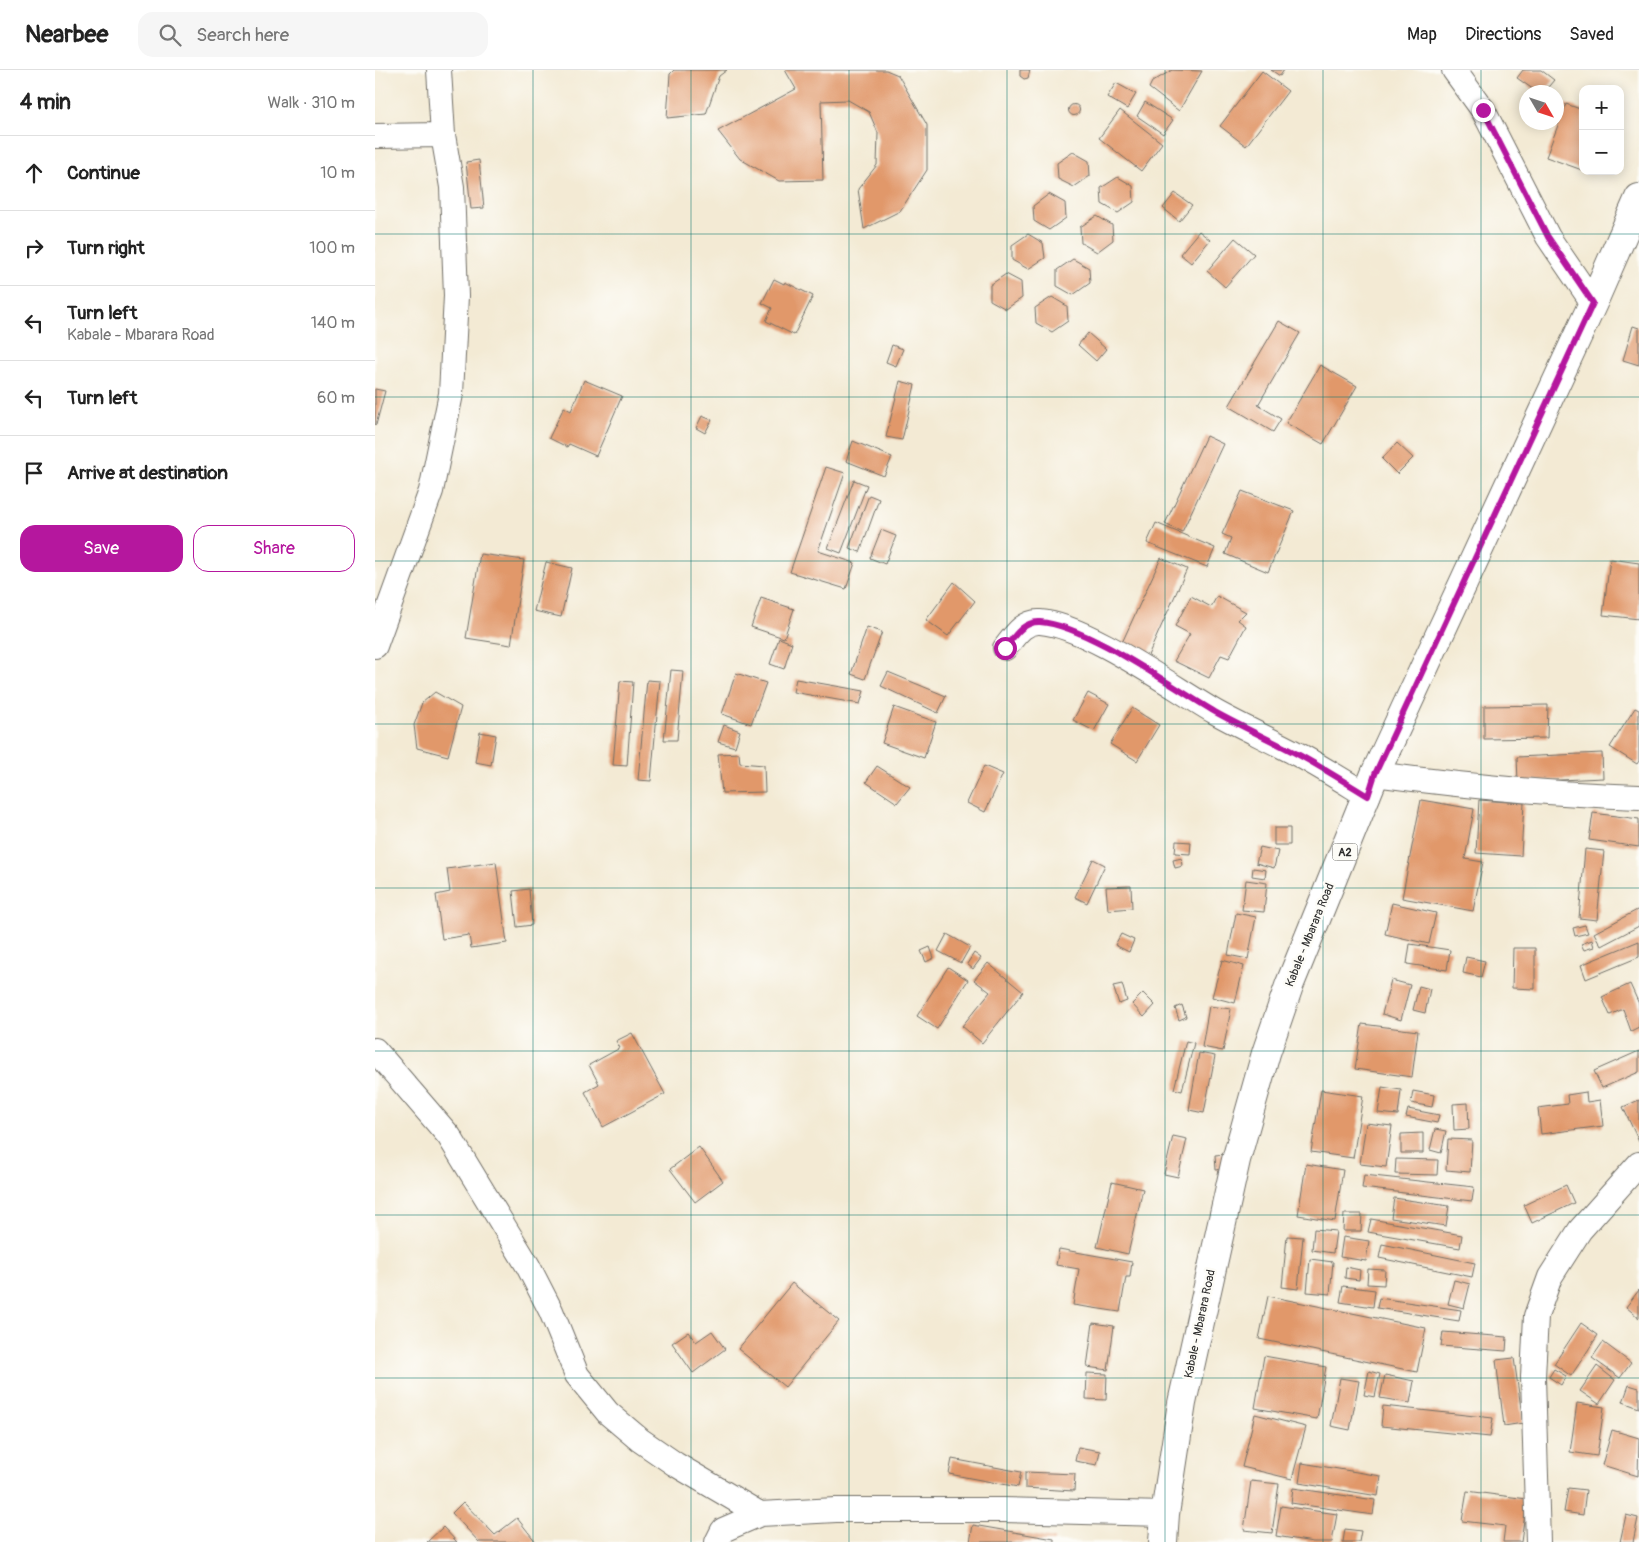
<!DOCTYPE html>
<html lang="en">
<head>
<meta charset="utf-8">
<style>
	:root { --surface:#fff; --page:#f6f6f6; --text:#222; --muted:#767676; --line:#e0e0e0; --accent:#b5179e }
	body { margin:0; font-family:Pangolin,sans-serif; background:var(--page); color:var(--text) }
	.controls { position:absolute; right:15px; top:15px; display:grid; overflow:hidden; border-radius:10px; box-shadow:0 2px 12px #0003 }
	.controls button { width:45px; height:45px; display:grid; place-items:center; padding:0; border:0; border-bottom:1px solid var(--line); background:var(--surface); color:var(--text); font:25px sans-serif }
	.compass { position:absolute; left:1144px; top:15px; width:45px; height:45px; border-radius:50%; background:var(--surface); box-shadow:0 2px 12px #0003; rotate:129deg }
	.stop { position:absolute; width:15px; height:15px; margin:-11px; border:4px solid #b5179e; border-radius:50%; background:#fff }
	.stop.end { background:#b5179e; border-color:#fff; box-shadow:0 1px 5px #0008 }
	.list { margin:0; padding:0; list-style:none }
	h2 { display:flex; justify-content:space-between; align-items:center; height:65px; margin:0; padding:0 20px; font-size:21px }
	h2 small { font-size:16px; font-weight:400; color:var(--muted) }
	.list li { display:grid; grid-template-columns:32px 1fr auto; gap:15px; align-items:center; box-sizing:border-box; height:75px; padding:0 20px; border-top:1px solid var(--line) }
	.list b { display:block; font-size:19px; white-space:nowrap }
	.list p { margin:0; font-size:16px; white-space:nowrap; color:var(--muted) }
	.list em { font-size:16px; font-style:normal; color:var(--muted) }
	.actions { display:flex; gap:10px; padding:15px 20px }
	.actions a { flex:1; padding:11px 0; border:1px solid var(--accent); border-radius:15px; text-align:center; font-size:18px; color:var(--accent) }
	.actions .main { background:var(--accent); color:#fff }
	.icon { flex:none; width:28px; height:28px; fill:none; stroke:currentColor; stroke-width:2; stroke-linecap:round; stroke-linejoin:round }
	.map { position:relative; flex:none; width:1264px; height:1472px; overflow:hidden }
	header { display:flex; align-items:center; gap:30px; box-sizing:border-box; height:70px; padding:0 25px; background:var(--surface); border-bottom:1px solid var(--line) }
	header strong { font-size:24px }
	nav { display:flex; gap:28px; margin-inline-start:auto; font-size:18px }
	.search { width:350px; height:45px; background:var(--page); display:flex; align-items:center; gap:12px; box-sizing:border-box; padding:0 18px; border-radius:15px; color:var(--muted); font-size:19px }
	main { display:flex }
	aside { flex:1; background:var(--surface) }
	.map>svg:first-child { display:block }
</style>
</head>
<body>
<header>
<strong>Nearbee</strong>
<div class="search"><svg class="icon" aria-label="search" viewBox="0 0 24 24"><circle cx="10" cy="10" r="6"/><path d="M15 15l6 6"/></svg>Search here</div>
<nav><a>Map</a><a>Directions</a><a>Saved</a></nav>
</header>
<main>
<aside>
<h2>4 min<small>Walk · 310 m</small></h2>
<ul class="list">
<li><svg class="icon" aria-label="ahead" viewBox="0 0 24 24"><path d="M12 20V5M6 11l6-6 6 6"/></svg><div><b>Continue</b></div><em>10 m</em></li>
<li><svg class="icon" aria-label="right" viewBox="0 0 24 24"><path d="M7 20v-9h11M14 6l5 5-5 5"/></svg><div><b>Turn right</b></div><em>100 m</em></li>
<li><svg class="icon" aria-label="left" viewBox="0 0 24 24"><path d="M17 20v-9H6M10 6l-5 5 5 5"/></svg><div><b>Turn left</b><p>Kabale - Mbarara Road</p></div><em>140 m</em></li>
<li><svg class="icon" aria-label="left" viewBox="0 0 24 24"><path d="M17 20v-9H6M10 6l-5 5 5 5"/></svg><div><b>Turn left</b></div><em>60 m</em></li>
<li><svg class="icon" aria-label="arrive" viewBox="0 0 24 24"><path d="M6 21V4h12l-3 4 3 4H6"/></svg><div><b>Arrive at destination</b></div></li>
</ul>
<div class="actions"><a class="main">Save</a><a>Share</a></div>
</aside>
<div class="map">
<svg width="1264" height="1472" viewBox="0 0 1264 1472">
	<rect width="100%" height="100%" fill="#fdfcf7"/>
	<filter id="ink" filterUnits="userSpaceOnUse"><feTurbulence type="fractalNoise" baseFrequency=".02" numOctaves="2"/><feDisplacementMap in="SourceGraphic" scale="10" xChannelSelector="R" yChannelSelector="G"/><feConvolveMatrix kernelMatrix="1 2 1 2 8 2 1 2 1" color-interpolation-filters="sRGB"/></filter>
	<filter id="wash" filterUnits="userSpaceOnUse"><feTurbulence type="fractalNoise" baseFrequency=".0096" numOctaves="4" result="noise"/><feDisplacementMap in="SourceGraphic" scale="20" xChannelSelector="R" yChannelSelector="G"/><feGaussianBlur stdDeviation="1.12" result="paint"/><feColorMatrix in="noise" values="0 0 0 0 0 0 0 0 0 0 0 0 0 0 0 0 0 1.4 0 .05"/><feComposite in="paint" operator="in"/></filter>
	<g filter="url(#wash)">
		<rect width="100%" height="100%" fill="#f3ead4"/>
		<g id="blocks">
			<path fill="#e1986b" d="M299 0H352L344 6 331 44 292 48 295 4Z
				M410 0H511L523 5 552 55V100L525 141 489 159 483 119 502 95 503 63 494 42 473 30 446 31 448 110 404 111 365 89 343 61 421 19Z
				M645 0H655L653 8 649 9 645 6Z
				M797 0 827 1 804 41 774 18 777 12Z
				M896 0H909L905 6Z
				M1148 0H1166L1179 10 1169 22H1162L1142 8Z
				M887 1 913 21 871 76 845 56Z
				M741 13 761 24 752 39 732 27Z
				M770 32 798 50 788 64 762 46Z
				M1191 34 1208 40 1207 100 1171 87Z
				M693.5 40a5.5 5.5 0 1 1 11 0a5.5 5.5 0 1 1-11 0Z
				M745 40 787 73 766 101 724 68Z
				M698 82 714 91 715 106 699 117 683 109 682 93Z
				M104 90 109 138 96 139 91 92Z
				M743 107 758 116 759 132 743 143 727 134 726 118Z
				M800 123 817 135 804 151 788 138Z
				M674 124 690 133 691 148 674 160 659 151 658 136Z
				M722 146 737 155 738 170 722 182 706 173 705 157Z
				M824 161 835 170 816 193 805 184Z
				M653 164 668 173 670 188 653 199 637 190V175Z
				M860 168 879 184 850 217 832 201Z
				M698 189 714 198 715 213 698 225 682 216V200Z
				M631 204 646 212 647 228 631 239 615 230V215Z
				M399 209 409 214 410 212 438 226 419 265 391 251 397 238 387 233Z
				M677 227 692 236 693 251 677 262 661 253 660 238Z
				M904 251 925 263 883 335 906 349 898 362 854 336Z
				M1258 256 1264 258V295L1248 290Z
				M713 263 731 279 721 291 703 275Z
				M517 275 528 279 521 296 511 292Z
				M945 295 982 316 948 374 911 353Z
				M209 310 247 326 221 386 194 374 192 377 174 368 189 337 196 341Z
				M525 311 540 315 527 370 511 367Z
				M0 319 10 321 1 355H0Z
				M327 346 337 350 330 363 321 358Z
				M831 366 848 374 807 462 790 454Z
				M478 371 517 387 509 406 471 391Z
				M1022 373 1038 388 1022 404 1007 389Z
				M451 397 470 403 443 481 480 493 471 519 415 502Z
				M479 410 492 415 466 483 453 478Z
				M867 421 919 441 893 502 850 484 856 468 847 464Z
				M494 425 504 429 485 482 474 478Z
				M781 453 840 478 832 497 772 473Z
				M506 460 521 466 510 494 495 488Z
				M105 484 149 490 136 575 91 568Z
				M786 488 812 499 771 590 745 577Z
				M1235 489 1264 493V549L1228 545Z
				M171 492 197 498 186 547 159 541Z
				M579 512 600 531 573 566 551 550Z
				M816 526 836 537 842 526 871 542 863 550 871 556 854 588 846 585 834 608 799 591 815 564 800 556Z
				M386 528 419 539 409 568 376 557Z
				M492 557 507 562 490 609 476 604Z
				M404 568 417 573 409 599 395 594Z
				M296 600 308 601 302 670H289Z
				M513 602 571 626 563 643 506 616Z
				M361 603 391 613 376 654 347 644Z
				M421 609 489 621 485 634 418 622Z
				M272 610 285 611 276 711 263 710Z
				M245 611 258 612 252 696 238 695Z
				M60 622 86 637 73 686 42 678 39 655 47 633Z
				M713 623 734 634 719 661 698 650Z
				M1173 635 1172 668 1109 669V636Z
				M519 637 561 652 549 688 507 673Z
				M757 638 784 655 762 691 735 674Z
				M1260 638 1264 640V691L1262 694 1235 677Z
				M349 655 365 661 360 677 343 672Z
				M105 662 121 665 116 695 100 692Z
				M364 683 365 693 389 695 390 722 347 723 343 684Z
				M1227 683 1228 708 1143 712 1142 687Z
				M502 696 535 717 522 733 491 712Z
				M609 696 628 704 610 742 592 733Z
				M1046 730 1099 739 1090 789 1108 792 1098 841 1027 828Z
				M1104 730 1149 733 1146 786 1101 783Z
				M1218 743 1264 749V777L1214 770Z
				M899 758H915V775H899Z
				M801 771 816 772 815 784 800 783Z
				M885 777 903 781 899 798 881 793Z
				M1210 779 1229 781 1222 850 1204 848Z
				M807 788 808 796 800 798 798 790Z
				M718 789 730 795 712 833 700 827Z
				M121 792 132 873 96 878 94 865 67 869 61 825 75 822 72 799Z
				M878 798 891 800 890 808 877 806Z
				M871 810 892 813 889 842 867 840Z
				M756 816 757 838 733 840 731 817Z
				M154 819 157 855 142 857 138 821Z
				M1017 833 1061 843 1054 874 1010 864Z
				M1264 839V856L1226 876 1219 863Z
				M861 843 881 847 873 889 853 885Z
				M1210 855 1213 863 1200 866 1198 858Z
				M572 864 595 877 586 893 563 881Z
				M746 864 759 870 754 882 740 875Z
				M1217 870 1219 877 1209 880 1206 874Z
				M1264 871V887L1211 909 1206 895Z
				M1035 874 1075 880 1072 900 1032 894Z
				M555 877 559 888 551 892 546 881Z
				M1138 878H1160V919L1137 918Z
				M599 883 606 888 598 899 592 894Z
				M1091 887 1110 891 1106 907 1088 903Z
				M847 890 869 896 860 933 837 927Z
				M613 893 648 922 607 973 587 956 615 922 599 910Z
				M573 897 593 910 562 959 542 946Z
				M1016 910 1035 915 1026 950 1007 944Z
				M747 914 752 931 744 934 738 916Z
				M1255 914 1264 934V957L1256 961 1248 939 1235 945 1227 927Z
				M1044 916 1055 919 1050 943 1038 940Z
				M768 923 780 935 769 947 757 934Z
				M807 935 811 947 804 950 800 938Z
				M834 936 856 939 848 981 827 977Z
				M987 954 1043 961 1037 1007 980 999Z
				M257 963 290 1024 228 1057 210 1022 224 1014 214 995 245 978 241 971Z
				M811 971 819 973 807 1021 799 1019Z
				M1264 981V1002L1227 1018 1219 1001Z
				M824 983 840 986 829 1043 814 1040Z
				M1007 1017 1026 1020 1023 1045 1003 1043Z
				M946 1020 988 1026 978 1088 936 1082Z
				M1038 1021 1059 1025 1057 1037 1036 1033Z
				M1211 1022 1212 1032 1225 1030 1228 1056 1166 1064 1163 1038 1193 1034 1192 1025Z
				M1264 1030V1072L1248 1037Z
				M1093 1033 1094 1059 1079 1060 1078 1034Z
				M1033 1039 1064 1045 1062 1053 1031 1047Z
				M991 1053 1017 1056 1011 1097 985 1094Z
				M1060 1059 1071 1061 1066 1083 1055 1080Z
				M1048 1063V1083H1026V1064Z
				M798 1066 812 1069 803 1107 789 1104Z
				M1073 1069 1097 1070 1095 1102 1071 1100Z
				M324 1077 348 1111 320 1132 295 1099Z
				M851 1084 852 1099 841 1100 840 1085Z
				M1021 1089 1063 1090 1062 1105 1020 1104Z
				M931 1094 968 1100 960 1151 923 1145Z
				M989 1105 1099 1117 1097 1131 987 1118Z
				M737 1112 768 1119 753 1184 722 1177Z
				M1191 1115 1199 1133 1157 1153 1149 1135Z
				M1019 1128 1074 1136 1071 1156 1016 1148Z
				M969 1144H987L986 1161H968Z
				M996 1149 1087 1165 1085 1178 993 1162Z
				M939 1159 961 1161 958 1183 937 1180Z
				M912 1166 928 1167 923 1219 907 1217Z
				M968 1167 994 1171 991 1191 965 1187Z
				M1007 1174 1100 1193 1097 1207 1004 1188Z
				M684 1179 757 1192 755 1207H751L745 1242 698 1235 704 1199 681 1195Z
				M935 1189 958 1192 955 1224 932 1222Z
				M971 1197 985 1200 984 1210 970 1208Z
				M993 1199 1010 1200 1009 1215 992 1214Z
				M1079 1210 1095 1214 1089 1238 1073 1234Z
				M417 1213 464 1251 410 1317 363 1279Z
				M968 1216 1000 1220 998 1237 965 1232Z
				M1264 1220V1248L1251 1237Z
				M893 1226 1051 1258 1042 1302 884 1269Z
				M1004 1228 1086 1240 1084 1251 1002 1238Z
				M718 1253 739 1256 733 1300 712 1297Z
				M1206 1253 1223 1265 1196 1306 1179 1294Z
				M337 1261 350 1279 318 1303 297 1273 313 1262 321 1272Z
				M1068 1262 1132 1267 1131 1281 1066 1276Z
				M1228 1272 1256 1293 1245 1308 1217 1288Z
				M889 1286 951 1297 942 1349 880 1338Z
				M1139 1288 1148 1353 1129 1356 1121 1290Z
				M1222 1296 1240 1310 1224 1334 1205 1321Z
				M1179 1299 1191 1306 1186 1315 1174 1307Z
				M994 1301 1005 1304 1000 1327 989 1325Z
				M712 1303 732 1304 731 1330 711 1329Z
				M1010 1305 1039 1311 1035 1333 1005 1328Z
				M965 1308 984 1311 975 1360 956 1356Z
				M1254 1315 1264 1318V1338L1248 1332Z
				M1202 1333 1229 1337 1222 1386 1195 1382Z
				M1008 1336 1118 1348 1115 1367 1006 1356Z
				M880 1344 931 1357 917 1409 867 1397Z
				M1237 1360 1264 1368 1263 1406 1227 1395Z
				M703 1377 725 1381 722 1395 700 1391Z
				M577 1389 646 1402 643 1417 574 1404Z
				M927 1393 1006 1406 1003 1426 924 1413Z
				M650 1402 700 1404 699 1421 650 1418Z
				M876 1411 904 1414 897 1463 869 1460Z
				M918 1418 1000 1430 998 1445 916 1433Z
				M1193 1418 1211 1420 1208 1445 1189 1442Z
				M1092 1421 1152 1429 1146 1472H1128L1130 1456 1087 1451Z
				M88 1432 120 1465 142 1448 161 1472H104L77 1443Z
				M906 1436 962 1444 957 1472H938L901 1466Z
				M1251 1445 1263 1448 1258 1472H1245Z
				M598 1455 679 1469V1472H595Z
				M68 1457 82 1472H52Z
				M970 1459 986 1461 984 1472H968Z"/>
		</g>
	</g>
	<g filter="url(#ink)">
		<use href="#blocks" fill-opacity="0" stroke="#716e66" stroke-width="1"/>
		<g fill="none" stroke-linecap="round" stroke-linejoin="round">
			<defs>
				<path id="minor" d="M1079 0 1108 40 1173 167 1218 233
					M0 66 68 65
					M0 576 56 421 76 324 81 226 77 117 68 65 64 0
					M630 578C639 567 648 551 665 552 711 555 797 617 840 642 867 657 896 670 924 685 948 698 970 712 993 726
					M1000 704C1088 716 1175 724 1264 727
					M0 980 74 1066 153 1196 176 1241 202 1305 233 1343 265 1370 300 1394 385 1444 461 1440H628L790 1444
					M342 1472 348 1460 385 1444
					M1163 1472 1158 1307 1161 1246 1175 1207 1205 1160 1264 1094"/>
				<path id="primary" d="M788 1472 790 1444 807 1333 861 1090 891 983 914 916 1000 704 1218 233 1264 128"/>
			</defs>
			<use href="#minor" stroke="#716e66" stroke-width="26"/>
			<use href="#primary" stroke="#716e66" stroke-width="30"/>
			<use href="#minor" stroke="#fff" stroke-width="24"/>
			<use href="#primary" stroke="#fff" stroke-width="28"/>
		</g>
	</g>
	<g fill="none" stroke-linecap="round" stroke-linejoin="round" filter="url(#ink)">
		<path stroke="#b5179e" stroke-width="6" d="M630 578C639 567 648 551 665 552 711 555 797 617 840 642 867 657 896 670 924 685 948 698 970 712 993 726L1000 704 1218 233 1173 167 1108 40"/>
	</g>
	<path fill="none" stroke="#0f766e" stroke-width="1" stroke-opacity="0.55" d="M158 0V1472M316 0V1472M474 0V1472M632 0V1472M790 0V1472M948 0V1472M1106 0V1472M0 164H1264M0 327H1264M0 491H1264M0 654H1264M0 818H1264M0 981H1264M0 1145H1264M0 1308H1264"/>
	<g text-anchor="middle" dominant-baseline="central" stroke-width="5" stroke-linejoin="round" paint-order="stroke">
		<rect fill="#fdfcf7" stroke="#6a6a68" stroke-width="1" x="957.5" y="773.5" width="25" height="17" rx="4"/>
		<g font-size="11" font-weight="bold" fill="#2b2b2b">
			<text x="970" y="782">A2</text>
		</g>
		<g font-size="12" fill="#2b2b2b" stroke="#fdfcf7">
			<text transform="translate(935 865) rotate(-68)">Kabale - Mbarara Road</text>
			<text transform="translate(825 1254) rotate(-78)">Kabale - Mbarara Road</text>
		</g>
	</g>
</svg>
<div class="controls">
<button>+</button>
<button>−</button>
</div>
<svg class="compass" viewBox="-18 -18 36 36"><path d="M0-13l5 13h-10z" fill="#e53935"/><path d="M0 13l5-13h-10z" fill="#767676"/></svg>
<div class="stop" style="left:630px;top:578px"></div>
<div class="stop end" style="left:1108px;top:40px"></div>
</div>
</main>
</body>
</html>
